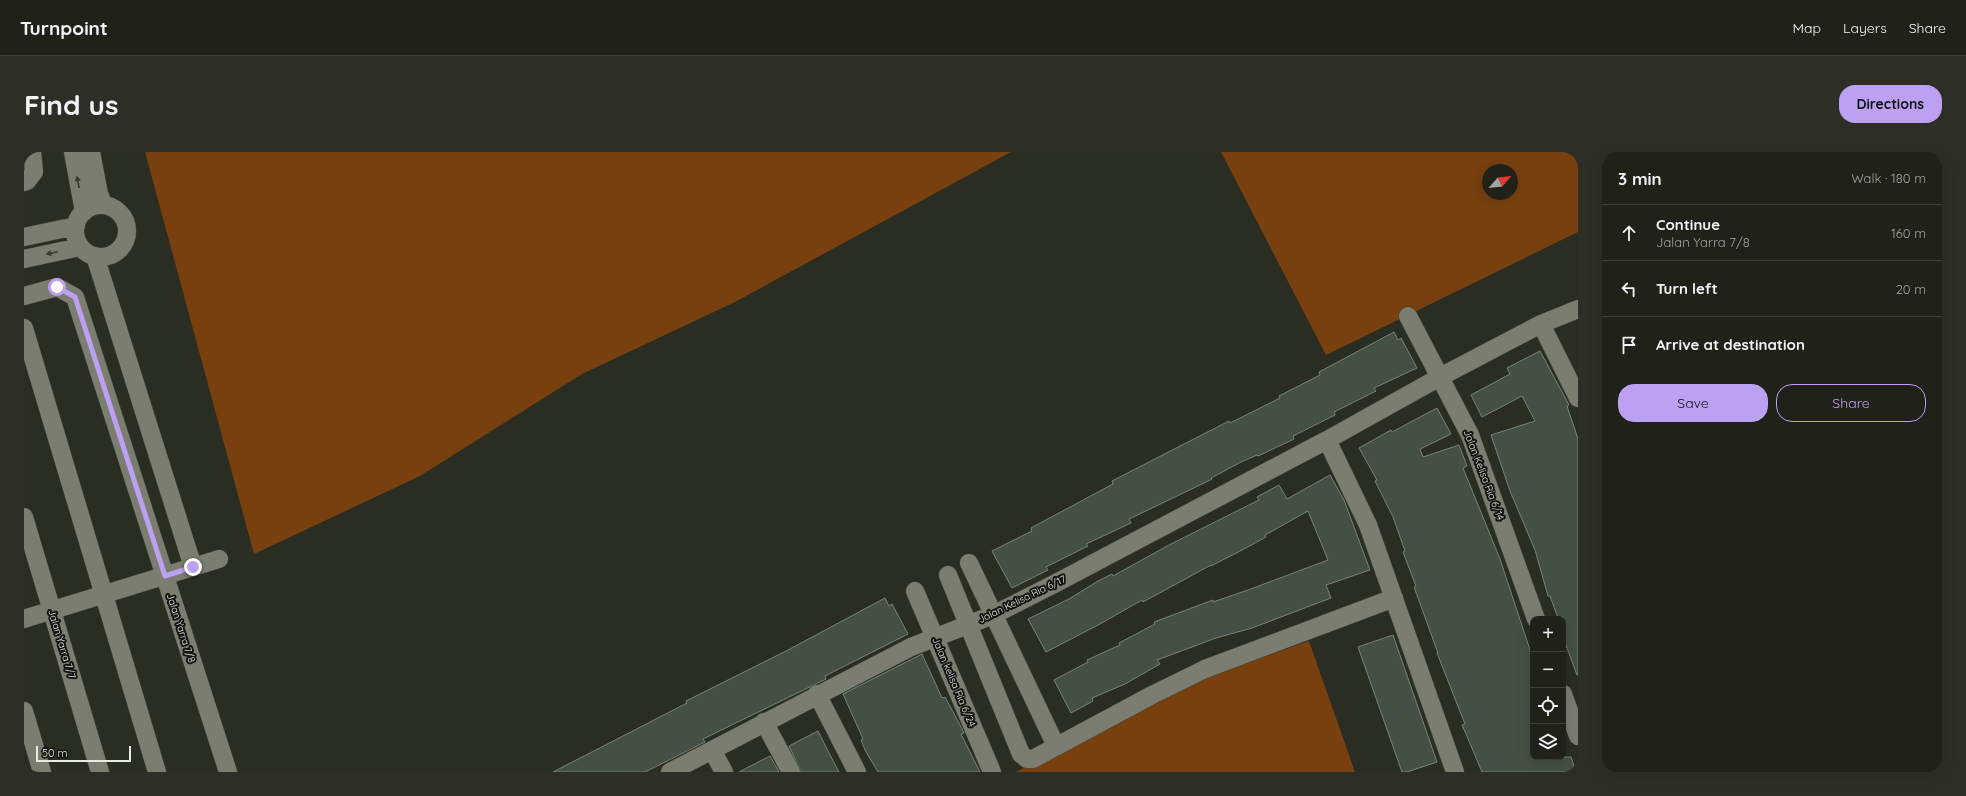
<!DOCTYPE html>
<html lang="en">
<head>
<meta charset="utf-8">
<style>
	:root { --surface:#202219; --page:#2d2f26; --text:#f1f3f6; --muted:#a2a4a2; --line:#3d3f38; --accent:#bca0f2 }
	body { margin:0; font-family:Quicksand,sans-serif; background:var(--page); color:var(--text) }
	.controls { position:absolute; right:12px; bottom:12px; display:grid; overflow:hidden; border-radius:8px; box-shadow:0 4px 16px #0002 }
	.controls button { width:36px; height:36px; display:grid; place-items:center; padding:0; border:0; border-bottom:1px solid var(--line); background:var(--surface); color:var(--text); font:20px sans-serif }
	.compass { position:absolute; left:1458px; top:12px; width:36px; height:36px; border-radius:50%; background:var(--surface); box-shadow:0 4px 16px #0002; rotate:62deg }
	.scale { position:absolute; left:12px; bottom:10px; width:95px; box-sizing:border-box; padding-left:4px; border:2px solid #e9ebe3; border-top:0; font-size:11px; line-height:14px; white-space:nowrap; color:#e9ebe3; -webkit-text-stroke:3px #13140f; paint-order:stroke }
	.stop { position:absolute; width:12px; height:12px; margin:-9px; border:3px solid #bca0f2; border-radius:50%; background:#fff }
	.stop.end { background:#bca0f2; border-color:#fff; box-shadow:0 1px 4px #0008 }
	.list { margin:0; padding:0; list-style:none }
	h2 { display:flex; justify-content:space-between; align-items:center; height:52px; margin:0; padding:0 16px; font-size:17px }
	h2 small { font-size:13px; font-weight:400; color:var(--muted) }
	.list li { display:grid; grid-template-columns:26px 1fr auto; gap:12px; align-items:center; box-sizing:border-box; height:56px; padding:0 16px; border-top:1px solid var(--line) }
	.list b { display:block; font-size:15px; white-space:nowrap }
	.list p { margin:0; font-size:13px; white-space:nowrap; color:var(--muted) }
	.list em { font-size:13px; font-style:normal; color:var(--muted) }
	.actions { display:flex; gap:8px; padding:12px 16px }
	.actions a { flex:1; padding:9px 0; border:1px solid var(--accent); border-radius:16px; text-align:center; font-size:14px; color:var(--accent) }
	.actions .main { background:var(--accent); color:#111 }
	.icon { flex:none; width:22px; height:22px; fill:none; stroke:currentColor; stroke-width:2; stroke-linecap:round; stroke-linejoin:round }
	.map { position:relative; flex:none; width:1554px; height:620px; overflow:hidden; border-radius:16px }
	header { display:flex; align-items:center; gap:24px; box-sizing:border-box; height:56px; padding:0 20px; background:var(--surface); border-bottom:1px solid var(--line) }
	header strong { font-size:19px }
	nav { display:flex; gap:22px; margin-inline-start:auto; font-size:14px }
	.intro { display:flex; align-items:center; justify-content:space-between; box-sizing:border-box; height:96px; padding:0 24px }
	h1 { margin:0; font-size:28px }
	.button { padding:10px 18px; border-radius:16px; background:var(--accent); color:#111; font-size:14px; font-weight:700 }
	main { display:flex; gap:24px; padding:0 24px }
	aside { flex:1; background:var(--surface); border-radius:16px; box-shadow:0 4px 16px #0002 }
	.map>svg:first-child { display:block }
</style>
</head>
<body>
<header>
<strong>Turnpoint</strong>
<nav><a>Map</a><a>Layers</a><a>Share</a></nav>
</header>
<div class="intro"><h1>Find us</h1><a class="button">Directions</a></div>
<main>
<div class="map">
<svg width="1554" height="620" viewBox="0 0 1554 620">
	<rect width="100%" height="100%" fill="#2a2d21"/>
	<path fill="#78400f" fill-rule="evenodd" d="M121 0H987L711 150 558 222 396 324 230 402Z
		M1197 0H1554V80L1302 203ZM1464 18H1488V42H1464Z
		M1285 489 1331 620H992L1178 527Z"/>
	<path fill="#444f46" stroke="#78837a" d="M1370 180 1374 188 1377 186 1393 216 1350 236 1352 239 1310 260 1311 263 1269 284 1270 287 1234 304 1233 303 1217 310 1187 326 1188 327 1176 333 1105 367 1107 371 1062 392 1064 394 1022 415 1024 418 988 436 968 399 1008 379 1007 376 1089 332 1088 329 1205 269 1206 271 1256 246 1255 244 1296 223 1295 220Z
		M1516 199 1545 253 1543 254 1554 287V523H1553L1539 485V465L1534 466 1526 444H1524L1511 398 1486 339 1467 283 1511 269 1498 244 1458 265 1447 243 1486 222 1483 216Z
		M1413 256 1427 282 1396 297 1399 305 1435 293 1443 314 1439 316 1476 407 1509 507V605H1547L1552 620H1458L1442 582 1438 573 1441 572 1413 501H1414L1390 435 1392 434 1379 400 1381 399 1369 365 1351 329 1353 328 1335 296 1367 278 1368 280Z
		M1306 323 1320 348 1346 418 1302 433 1307 446 1228 476 1192 486 1133 508 1136 512 1101 532 1068 546 1069 549 1047 561 1030 528 1064 510 1063 508 1096 493 1095 491 1131 472 1130 470 1189 448V450L1224 438 1304 408 1284 359 1241 383 1242 385 1220 397 1187 414V413L1119 450 1118 448 1076 472 1022 500 1004 467 1045 447 1074 429 1088 422 1089 424 1145 393 1235 348 1233 345 1255 333 1263 347Z
		M861 446 865 454 868 452 884 482 801 524 802 527 679 587 681 590 621 620H529L663 551 662 549 764 498Z
		M1369 483 1413 610 1383 620H1378L1334 495Z
		M898 502 918 546 921 545 934 569 940 581 937 582 956 620H854L842 600 837 588 839 587 819 542Z
		M794 579 804 599 815 620H777L765 594Z
		M746 604 755 620H715Z"/>
	<g fill="none" stroke-linecap="round" stroke-linejoin="round">
		<defs>
			<path id="minor" d="M49 0 60 60
				M67 0 75 42 80 53
				M0 30 3 29 10 20 8 0
				M51 79a26 26 0 1 1 52 0a26 26 0 1 1-52 0Z
				M0 85 52 74
				M71 104 169 415
				M0 107 56 95
				M0 144 33 135 51 145 204 620
				M1384 164 1446 283 1512 467
				M1517 172 1554 246
				M0 176 133 620
				M1303 288 1344 373 1431 620
				M0 365 76 620
				M945 411 1032 594
				M924 423 997 602 1003 607H1009L1128 543 1181 517 1370 446
				M891 439 968 620
				M0 467 195 407
				M793 542 833 620
				M1539 542 1554 584
				M0 559 18 620
				M740 570 767 620
				M688 598 700 620
				M646 620 887 495 969 463 1032 431 1303 288 1416 225 1517 172 1554 157"/>
		</defs>
		<use href="#minor" stroke="#46483f" stroke-width="19"/>
		<use href="#minor" stroke="#7a7d70" stroke-width="18"/>
	</g>
	<defs><path id="oneway-solid" d="M-6-.8H1V-3.2L6.5 0L1 3.2V.8H-6Z"/></defs>
	<g fill="#373931">
		<use href="#oneway-solid" transform="translate(54 30) rotate(-101)"/>
		<use href="#oneway-solid" transform="translate(28 101) rotate(168)"/>
	</g>
	<g fill="none" stroke-linecap="round" stroke-linejoin="round">
		<path stroke="#bca0f2" stroke-width="5" d="M33 135 51 145 141 424 169 415"/>
	</g>
	<g text-anchor="middle" dominant-baseline="central" stroke-width="4" stroke-linejoin="round" paint-order="stroke">
		<g font-size="10" fill="#e9ebe3" stroke="#13140f">
			<text transform="translate(1460 323) rotate(69)">Jalan Kelisa Ria 6/14</text>
			<text transform="translate(998 447) rotate(-26)">Jalan Kelisa Ria 6/17</text>
			<text transform="translate(157 476) rotate(72)">Jalan Yarra 7/8</text>
			<text transform="translate(38 492) rotate(73)">Jalan Yarra 7/7</text>
			<text transform="translate(930 530) rotate(67)">Jalan kelisa Ria 6/24</text>
		</g>
	</g>
</svg>
<div class="controls">
<button>+</button>
<button>−</button>
<button><svg class="icon" aria-label="locate" viewBox="0 0 24 24"><circle cx="12" cy="12" r="6"/><path d="M12 2v4M12 18v4M2 12h4M18 12h4"/></svg></button>
<button><svg class="icon" aria-label="layers" viewBox="0 0 24 24"><path d="M12 4l9 5-9 5-9-5zM3 14l9 5 9-5"/></svg></button>
</div>
<svg class="compass" viewBox="-18 -18 36 36"><path d="M0-13l5 13h-10z" fill="#e53935"/><path d="M0 13l5-13h-10z" fill="#a2a4a2"/></svg>
<div class="scale">50 m</div>
<div class="stop" style="left:33px;top:135px"></div>
<div class="stop end" style="left:169px;top:415px"></div>
</div>
<aside>
<h2>3 min<small>Walk · 180 m</small></h2>
<ul class="list">
<li><svg class="icon" aria-label="ahead" viewBox="0 0 24 24"><path d="M12 20V5M6 11l6-6 6 6"/></svg><div><b>Continue</b><p>Jalan Yarra 7/8</p></div><em>160 m</em></li>
<li><svg class="icon" aria-label="left" viewBox="0 0 24 24"><path d="M17 20v-9H6M10 6l-5 5 5 5"/></svg><div><b>Turn left</b></div><em>20 m</em></li>
<li><svg class="icon" aria-label="arrive" viewBox="0 0 24 24"><path d="M6 21V4h12l-3 4 3 4H6"/></svg><div><b>Arrive at destination</b></div></li>
</ul>
<div class="actions"><a class="main">Save</a><a>Share</a></div>
</aside>
</main>
</body>
</html>
